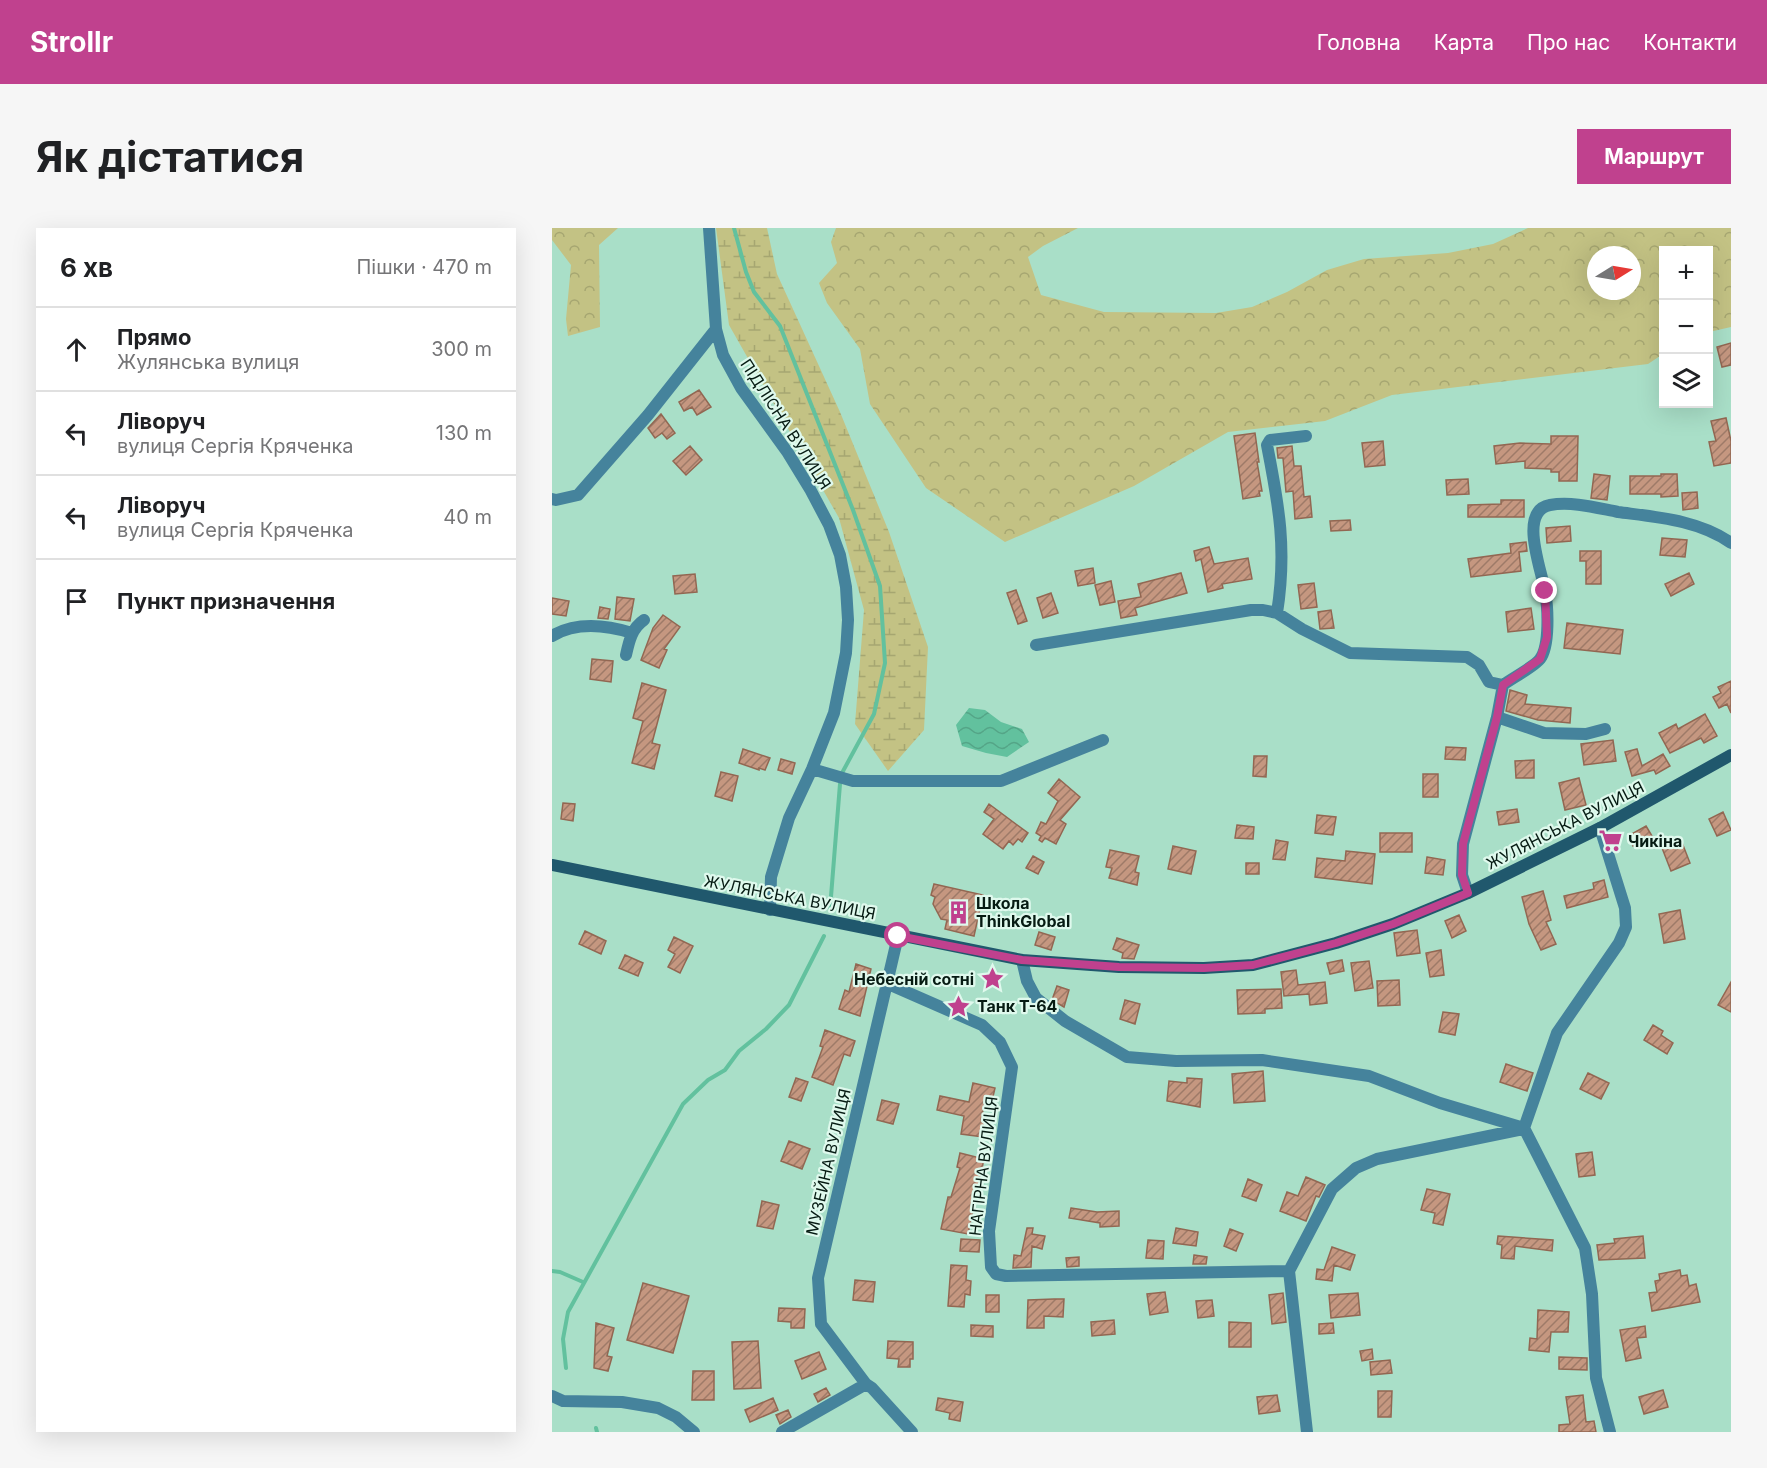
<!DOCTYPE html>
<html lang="uk">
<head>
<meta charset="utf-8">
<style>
	:root { --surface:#fff; --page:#f6f6f6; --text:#202124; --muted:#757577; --line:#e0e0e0; --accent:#c0418e }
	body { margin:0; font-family:Inter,sans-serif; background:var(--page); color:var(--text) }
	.controls { position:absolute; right:18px; top:18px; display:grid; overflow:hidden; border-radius:0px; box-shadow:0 6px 24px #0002 }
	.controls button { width:54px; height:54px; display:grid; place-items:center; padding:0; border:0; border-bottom:2px solid var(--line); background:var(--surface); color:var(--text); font:30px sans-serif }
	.compass { position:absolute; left:1035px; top:18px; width:54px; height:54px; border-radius:50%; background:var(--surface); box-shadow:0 6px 24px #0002; rotate:79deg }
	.stop { position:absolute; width:18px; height:18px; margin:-14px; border:4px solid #c0418e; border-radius:50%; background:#fff }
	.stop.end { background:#c0418e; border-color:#fff; box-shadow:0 2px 6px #0008 }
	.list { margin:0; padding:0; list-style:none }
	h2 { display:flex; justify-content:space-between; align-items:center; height:78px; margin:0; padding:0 24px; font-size:26px }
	h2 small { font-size:20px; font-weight:400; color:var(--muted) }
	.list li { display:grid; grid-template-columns:39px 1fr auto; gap:18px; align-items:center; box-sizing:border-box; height:84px; padding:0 24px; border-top:2px solid var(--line) }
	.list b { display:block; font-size:22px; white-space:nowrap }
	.list p { margin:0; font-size:20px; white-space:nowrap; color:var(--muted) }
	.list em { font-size:20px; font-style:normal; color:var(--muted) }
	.icon { flex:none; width:33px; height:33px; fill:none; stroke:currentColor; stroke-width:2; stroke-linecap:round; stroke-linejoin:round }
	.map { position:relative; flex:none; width:1179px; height:1204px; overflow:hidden; border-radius:0px }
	header { display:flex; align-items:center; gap:36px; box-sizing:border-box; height:84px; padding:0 30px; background:var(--accent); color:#fff }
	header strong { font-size:28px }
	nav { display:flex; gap:33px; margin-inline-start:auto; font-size:21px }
	.intro { display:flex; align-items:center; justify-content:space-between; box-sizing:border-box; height:144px; padding:0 36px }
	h1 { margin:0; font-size:42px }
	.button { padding:15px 27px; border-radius:0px; background:var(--accent); color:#fff; font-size:21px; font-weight:700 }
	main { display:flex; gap:36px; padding:0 36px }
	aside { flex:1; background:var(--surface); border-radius:0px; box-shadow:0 6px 24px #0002 }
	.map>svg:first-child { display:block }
</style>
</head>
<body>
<header>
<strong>Strollr</strong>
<nav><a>Головна</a><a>Карта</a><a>Про нас</a><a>Контакти</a></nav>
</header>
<div class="intro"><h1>Як дістатися</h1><a class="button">Маршрут</a></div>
<main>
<aside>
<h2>6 хв<small>Пішки · 470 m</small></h2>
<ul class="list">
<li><svg class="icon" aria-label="ahead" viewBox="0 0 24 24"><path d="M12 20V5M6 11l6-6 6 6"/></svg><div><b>Прямо</b><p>Жулянська вулиця</p></div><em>300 m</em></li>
<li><svg class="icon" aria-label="left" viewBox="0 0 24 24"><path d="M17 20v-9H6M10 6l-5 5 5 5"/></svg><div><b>Ліворуч</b><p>вулиця Сергія Кряченка</p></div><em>130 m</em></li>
<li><svg class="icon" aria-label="left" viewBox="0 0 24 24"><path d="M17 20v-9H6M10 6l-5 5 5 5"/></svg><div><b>Ліворуч</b><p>вулиця Сергія Кряченка</p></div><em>40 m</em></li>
<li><svg class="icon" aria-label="arrive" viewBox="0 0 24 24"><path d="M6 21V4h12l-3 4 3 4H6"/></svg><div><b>Пункт призначення</b></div></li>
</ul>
</aside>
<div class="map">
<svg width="1179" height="1204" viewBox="0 0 1179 1204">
	<defs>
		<pattern id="forest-crowns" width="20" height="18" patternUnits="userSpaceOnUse" patternTransform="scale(1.5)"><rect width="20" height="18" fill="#c3c284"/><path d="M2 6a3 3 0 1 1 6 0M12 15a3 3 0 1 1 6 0" fill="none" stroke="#a6a671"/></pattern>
		<pattern id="wetland-marsh" width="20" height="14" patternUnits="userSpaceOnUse" patternTransform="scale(1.5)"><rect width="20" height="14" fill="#c3c284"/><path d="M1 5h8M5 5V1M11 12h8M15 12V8" fill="none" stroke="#a6a671"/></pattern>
		<pattern id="water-waves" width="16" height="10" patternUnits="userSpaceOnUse" patternTransform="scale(1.5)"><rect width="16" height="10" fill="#62c19e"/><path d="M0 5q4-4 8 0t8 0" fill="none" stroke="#54a587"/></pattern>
		<pattern id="building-hatch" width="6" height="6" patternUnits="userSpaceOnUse" patternTransform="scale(1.5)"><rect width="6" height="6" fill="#c59780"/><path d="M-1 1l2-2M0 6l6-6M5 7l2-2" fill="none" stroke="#9e7a68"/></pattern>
	</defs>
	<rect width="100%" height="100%" fill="#a9dfc8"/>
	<path fill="url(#forest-crowns)" fill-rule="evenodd" d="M0 0H66L47 17 48 99 16 108 14 91 19 37 0 12Z
		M284 0H526L491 18 476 29 489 67 552 84 664 85 700 79 735 64 775 42 812 31 896 25 941 16 976 0H1179V99L1157 104 1156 22H1112L1111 126 1096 136 840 167 773 193 676 204 582 258 453 314 374 260 318 176 308 121 275 75 267 55 285 35 279 14ZM1044 27H1080V63H1044Z"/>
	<path fill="url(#wetland-marsh)" d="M164 0H215L225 46 288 184 337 304 376 419 372 502 336 543 303 496 312 382 287 290 177 97Z"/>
	<path fill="url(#water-waves)" d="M417 480 433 482 449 494 470 501 477 514 455 529 434 525 410 518 404 497Z"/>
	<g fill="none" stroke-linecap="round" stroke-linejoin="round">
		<path stroke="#62c19e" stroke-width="4" d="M182 0 194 44 202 64 228 98 301 282 328 358 333 435 322 486 290 545
			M278 681 288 556
			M0 1043 8 1044 31 1054
			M14 1140 11 1111 16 1084 131 876 156 852 173 842 187 823 214 801 237 777 272 708
			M44 1200 45 1204"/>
	</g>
	<path fill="url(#building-hatch)" stroke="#926752" stroke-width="1.5" d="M1179 115V137L1170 139 1165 119Z
		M147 162 159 179 145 187 140 179 132 183 127 174Z
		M109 186 123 205 115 211 110 205 103 210 96 200Z
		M1174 190 1179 213V235L1162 238 1157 214 1164 213 1159 193Z
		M703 205 707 234H705L710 263H707L708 268 691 271 682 208Z
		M999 208H1026L1025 253H1007V244H999V241L973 240V233L944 236 942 218 968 215 999 216Z
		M831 213 833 237 813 239 810 215Z
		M138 218 150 232 134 247 121 233Z
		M740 218 742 238H749L752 269 758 268 760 289 743 291 741 263 734 264 731 230H726L725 220Z
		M1042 246 1058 248 1055 272 1039 270Z
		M1109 246H1125L1126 268 1109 269V266H1078V248H1109Z
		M916 251 917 266 895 267 894 252Z
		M1145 264 1146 280 1131 282 1130 265Z
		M949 272H972V289H916V277L949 276Z
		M798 292 799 302 779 303 778 293Z
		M1018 298 1019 313 995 315 994 300Z
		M1110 310 1135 312 1133 329 1108 327Z
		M974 314 975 323 967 324 969 343 919 349 916 331 959 325 958 316Z
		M657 319 662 336 696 330 700 351 670 356 671 360 656 364 649 331 644 333 642 323Z
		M1028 323H1049V356H1034V333H1028Z
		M541 340 543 355 526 358 523 343Z
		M629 345 635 365 583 380 585 387 569 390 566 373 589 369 586 356Z
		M1137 345 1142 356 1119 368 1113 356Z
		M143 346 145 364 123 366 121 348Z
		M559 353 563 374 548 377 543 357Z
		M762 355 765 379 749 381 746 357Z
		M464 362 475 393 466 396 455 365Z
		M499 365 506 385 491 390 485 370Z
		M65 369 82 371 78 393 63 391Z
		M0 370 17 373 14 388 0 386Z
		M48 379 58 381 56 391 46 390Z
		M979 380 982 401 956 404 954 384Z
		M779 382 782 400 768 401 766 384Z
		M111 387 128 399 112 421 115 422 107 440 89 432 101 400Z
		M1015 395 1071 402 1068 426 1012 420Z
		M40 431 61 433 59 454 38 451Z
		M1179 453V485L1175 476 1167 480 1161 469 1169 465 1166 459Z
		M90 455 114 462 100 515 108 517 102 541 80 535 91 493 81 490Z
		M958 462 975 467 973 476 1019 480 1018 495 986 492 954 483Z
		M1153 486 1165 508 1152 515 1149 510 1118 525 1107 505 1124 496 1126 501Z
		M1061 512 1064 533 1032 537 1029 516Z
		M894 519 914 520 913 532 893 531Z
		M191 521 218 530 213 542 207 540V542L187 535Z
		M1085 521 1090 538 1111 526 1118 538 1104 546 1102 542 1080 548 1073 524Z
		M702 528H715L714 549 701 548Z
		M229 531 243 535 240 546 226 542Z
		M982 532V550H964L963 533Z
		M169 544 186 548 180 573 163 568Z
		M871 546H886V569H871Z
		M1027 550 1034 577 1013 582 1007 555Z
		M507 551 528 569 508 592 514 596 504 616 493 610 490 614 487 612 489 608 484 605 489 594 494 596 506 573 496 565Z
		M11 575 23 576 21 593 9 591Z
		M437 576 476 605 470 614 466 611 461 617 457 613 451 621 431 606 442 591 432 584Z
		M965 581 967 594 947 597 945 584Z
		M1171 584 1179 602 1165 608 1157 591Z
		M765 587 784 589 781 607 763 605Z
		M685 597 702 599 701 611 683 610Z
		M1094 598 1100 608 1081 618 1076 608Z
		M828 605H860V624H828Z
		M724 612 736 614 733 632 721 631Z
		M1129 612 1138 635 1119 643 1110 620Z
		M621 618 644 623 639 646 616 641Z
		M558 622 587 628 583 644 587 645 585 657 557 650 560 640 554 639Z
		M794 623 823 626 820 656 763 649 765 630 793 633Z
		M481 628 492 634 486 646 474 640Z
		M875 629 893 632 891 647 873 645Z
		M694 635H707V646H694Z
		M1052 652 1056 669 1015 680 1012 668 1042 661 1041 655Z
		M382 656 431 667 422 708 393 701 395 692 389 691 381 676 383 669 379 667Z
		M991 663 999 692 994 694 1004 716 989 722 977 696 970 669Z
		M1128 682 1133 711 1112 715 1107 686Z
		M907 687 914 703 900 710 893 693Z
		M865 702 868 725 845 728 842 705Z
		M33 703 54 713 49 726 27 716Z
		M487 704 503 709 499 722 483 717Z
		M122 709 141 718 128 745 116 739 123 726 116 722Z
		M565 710 587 717 582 731 570 730 571 725 561 721Z
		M889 722 892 747 878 749 874 725Z
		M73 727 91 735 86 748 67 740Z
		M790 732 792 743 778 746 775 735Z
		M817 733 821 760 803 763 799 735Z
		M304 736 319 741 308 788 287 781 293 762 297 764Z
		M744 742 746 757 773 754 775 775 758 777 757 766 732 768 729 744Z
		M847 752 848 777 826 778 825 753Z
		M1179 754V784L1166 777Z
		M505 758 517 762 512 779 500 772Z
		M729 761 730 780 713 781V785L686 786 685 762Z
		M573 772 588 776 583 796 568 791Z
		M891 784 907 786 903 807 887 804Z
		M1101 797 1111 803 1109 807 1121 815 1115 826 1092 812Z
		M273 802 303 813 298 828 292 826 281 857 260 849 271 819 268 818Z
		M954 836 981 845 975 863 948 854Z
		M711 843 713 873 682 875 680 846Z
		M1036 845 1057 855 1049 871 1028 861Z
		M244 850 256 854 249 873 237 869Z
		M635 850 650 851 648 879 615 873 617 853 635 855Z
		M421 855 443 860 440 873 433 872 429 892 434 893 431 909 409 906 412 888 385 882 388 868 417 874Z
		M330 872 347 876 341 896 325 892Z
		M237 913 258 921 250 941 229 933Z
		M1040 924 1043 947 1027 949 1024 926Z
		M408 925 432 931 416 1006 389 1001 396 969H399L408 940 405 939Z
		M754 949 773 957 767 969 764 968 754 993 728 983 735 964 746 968Z
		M696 951 710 957 704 973 690 968Z
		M875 961 898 966 891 997 881 995 883 985 869 982Z
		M210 973 227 977 221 1001 205 998Z
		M519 980 545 984 567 983V998L548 999V995L517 990Z
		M475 1000H481L480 1006 493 1008 490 1021 480 1018 479 1039 461 1040 462 1027 469 1028Z
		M624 1000 646 1004 644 1018 621 1015Z
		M678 1001 691 1006 684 1023 672 1018Z
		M946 1008 1001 1012 1000 1023 963 1018 962 1031 949 1030 950 1017 945 1016Z
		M1091 1008 1093 1030 1047 1032 1045 1017 1063 1015 1062 1011Z
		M409 1011 428 1012 427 1024 408 1023Z
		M596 1012 612 1013 611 1031 594 1030Z
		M780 1019 803 1027 798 1042 782 1037 780 1053 764 1051 765 1041 772 1042Z
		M642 1027 655 1029 654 1036H641Z
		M527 1029V1038L515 1039 514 1030Z
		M399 1037 415 1038 414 1052 419 1053 418 1067 413 1066 412 1079 396 1078Z
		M1128 1042 1129 1048 1135 1047 1137 1058 1144 1056 1148 1074 1100 1083 1097 1065 1105 1064 1103 1053 1108 1052 1107 1046Z
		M303 1052 323 1054 321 1074 301 1072Z
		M91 1055 137 1068 121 1125 75 1112Z
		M613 1064 616 1084 598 1087 595 1066Z
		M731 1065 734 1094 720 1096 717 1067Z
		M806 1065 808 1087 779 1090 777 1067Z
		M434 1067H447V1084H434Z
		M502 1071H512L511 1089 492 1088V1100H475L476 1072Z
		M660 1072 662 1088 646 1090 644 1073Z
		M227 1080 253 1081 252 1100H239V1094L226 1093Z
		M986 1082 1017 1084 1016 1104H999L997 1124 977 1122 978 1110 985 1111Z
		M562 1092 563 1106 540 1108 539 1094Z
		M677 1094 699 1095V1119H677Z
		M44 1095 62 1100 55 1128 60 1129 56 1143 42 1140Z
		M781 1095 782 1105 767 1106V1096Z
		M419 1097 441 1098V1109L419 1108Z
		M1093 1098 1094 1109 1085 1110 1089 1130 1074 1133 1068 1102Z
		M206 1113 209 1160 182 1161 180 1114Z
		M336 1113 361 1114V1131H358V1139H346L347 1131 335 1130Z
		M820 1121 821 1131 810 1133 808 1123Z
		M267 1124 274 1141 250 1151 243 1133Z
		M1007 1129 1035 1130V1142L1007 1141Z
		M838 1132 840 1145 819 1147 818 1134Z
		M141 1143H162V1172H140Z
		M274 1160 278 1167 266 1174 262 1166Z
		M1111 1162 1116 1179 1092 1186 1087 1169Z
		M826 1163H840L839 1189H826Z
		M725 1167 728 1183 707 1186 705 1169Z
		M1031 1167 1034 1194 1042 1193 1044 1204H1007V1197L1018 1196 1014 1169Z
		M221 1170 226 1182 198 1194 193 1182Z
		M386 1170 411 1174 408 1193 397 1191 398 1185 384 1182Z
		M236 1182 239 1189 228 1196 224 1187Z"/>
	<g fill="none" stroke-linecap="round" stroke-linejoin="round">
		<path stroke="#45839c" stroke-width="12" d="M157 0 164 101 171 127 189 160 236 225 258 261 277 297 288 327 294 359 296 392 294 425 282 485 260 541 237 590 219 649 218 682
			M0 271 4 272 26 267 96 187 164 101
			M725 385C735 322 727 278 715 217L718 212 754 208
			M0 408C25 393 54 397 80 405
			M484 417 699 382H711L725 385 750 401 798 425 915 429 927 437 937 454 951 457
			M74 427C77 413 80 400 92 392
			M945 489 992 505 1034 506 1053 501
			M260 541 301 553H449L551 512
			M1048 600 1073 680 1074 699 1067 715 1005 805 972 900 1033 1020 1040 1066 1044 1150 1058 1204
			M916 665 910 647 911 616 945 489 951 457C959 451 983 438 988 431 998 418 996 379 993 364 991 345 965 283 998 277 1020 273 1045 280 1066 284 1104 289 1147 292 1179 315
			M346 708 266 1050 269 1096 314 1156 320 1160 360 1204
			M470 732 475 753 484 770 513 793 575 829 624 833 710 832 817 848 888 875 972 900
			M334 755 430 797 448 814 460 839 437 1003 439 1039 444 1046 454 1048 737 1043 755 1204
			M737 1043 780 961 804 940 825 931 971 901
			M0 1168 11 1173 70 1174 106 1180 124 1189 142 1204
			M230 1204 314 1156"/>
		<path stroke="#20586d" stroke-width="12" d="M0 637 470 732 567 739 652 740 701 737 784 715 841 696 916 665 1048 600 1179 527"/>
	</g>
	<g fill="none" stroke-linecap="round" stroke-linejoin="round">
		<path stroke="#c0418e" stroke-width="8" d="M346 708 470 732 567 739 652 740 701 737 784 715 841 696 916 665 910 647 911 616 945 489 951 457 988 431 995 409 993 363"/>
	</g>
	<defs>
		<symbol id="supermarket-bare" viewBox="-9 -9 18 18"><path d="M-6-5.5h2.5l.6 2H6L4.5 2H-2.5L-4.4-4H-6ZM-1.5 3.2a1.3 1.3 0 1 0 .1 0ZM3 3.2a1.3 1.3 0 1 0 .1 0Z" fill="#c0418e" stroke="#dff9ed" stroke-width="2.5" paint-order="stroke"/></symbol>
		<symbol id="building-bare" viewBox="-9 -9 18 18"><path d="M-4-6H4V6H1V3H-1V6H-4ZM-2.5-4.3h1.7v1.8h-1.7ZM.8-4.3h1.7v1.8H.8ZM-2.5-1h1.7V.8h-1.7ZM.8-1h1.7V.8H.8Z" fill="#c0418e" stroke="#dff9ed" stroke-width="2.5" paint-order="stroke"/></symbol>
		<symbol id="sight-bare" viewBox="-9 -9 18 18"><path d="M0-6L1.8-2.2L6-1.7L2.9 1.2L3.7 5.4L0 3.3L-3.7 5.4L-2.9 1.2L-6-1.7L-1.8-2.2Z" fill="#c0418e" stroke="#dff9ed" stroke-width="2.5" paint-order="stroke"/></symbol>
	</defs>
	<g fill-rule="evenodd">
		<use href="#supermarket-bare" x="1042" y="596" width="33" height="33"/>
		<use href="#building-bare" x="390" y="668" width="33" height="33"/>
		<use href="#sight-bare" x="424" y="734" width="33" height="33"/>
		<use href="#sight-bare" x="390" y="762" width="33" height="33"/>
	</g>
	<g text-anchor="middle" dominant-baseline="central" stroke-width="4.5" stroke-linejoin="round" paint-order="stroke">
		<g font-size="16" fill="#061b13" stroke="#dff9ed">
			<text transform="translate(234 196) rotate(57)">ПІДЛІСНА ВУЛИЦЯ</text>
			<text transform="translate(1013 597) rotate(-27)">ЖУЛЯНСЬКА ВУЛИЦЯ</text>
			<text transform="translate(238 669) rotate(11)">ЖУЛЯНСЬКА ВУЛИЦЯ</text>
			<text transform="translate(276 934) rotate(-77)">МУЗЕЙНА ВУЛИЦЯ</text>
			<text transform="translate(431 938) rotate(-83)">НАГІРНА ВУЛИЦЯ</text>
		</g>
		<g font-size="16" font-weight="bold" fill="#061b13" stroke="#dff9ed" text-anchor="start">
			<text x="1076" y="613">Чикіна</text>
			<text x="424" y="675">Школа<tspan x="424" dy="18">ThinkGlobal</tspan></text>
			<text x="422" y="751" text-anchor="end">Небесній сотні</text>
			<text x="425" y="778">Танк Т-64</text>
		</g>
	</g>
</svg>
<div class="controls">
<button>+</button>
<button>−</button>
<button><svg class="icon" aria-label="layers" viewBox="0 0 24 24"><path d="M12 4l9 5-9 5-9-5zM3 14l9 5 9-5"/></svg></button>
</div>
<svg class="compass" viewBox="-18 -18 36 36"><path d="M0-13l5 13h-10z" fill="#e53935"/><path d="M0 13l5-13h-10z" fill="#757577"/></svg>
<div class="stop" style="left:346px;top:708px"></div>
<div class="stop end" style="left:993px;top:363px"></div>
</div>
</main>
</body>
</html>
